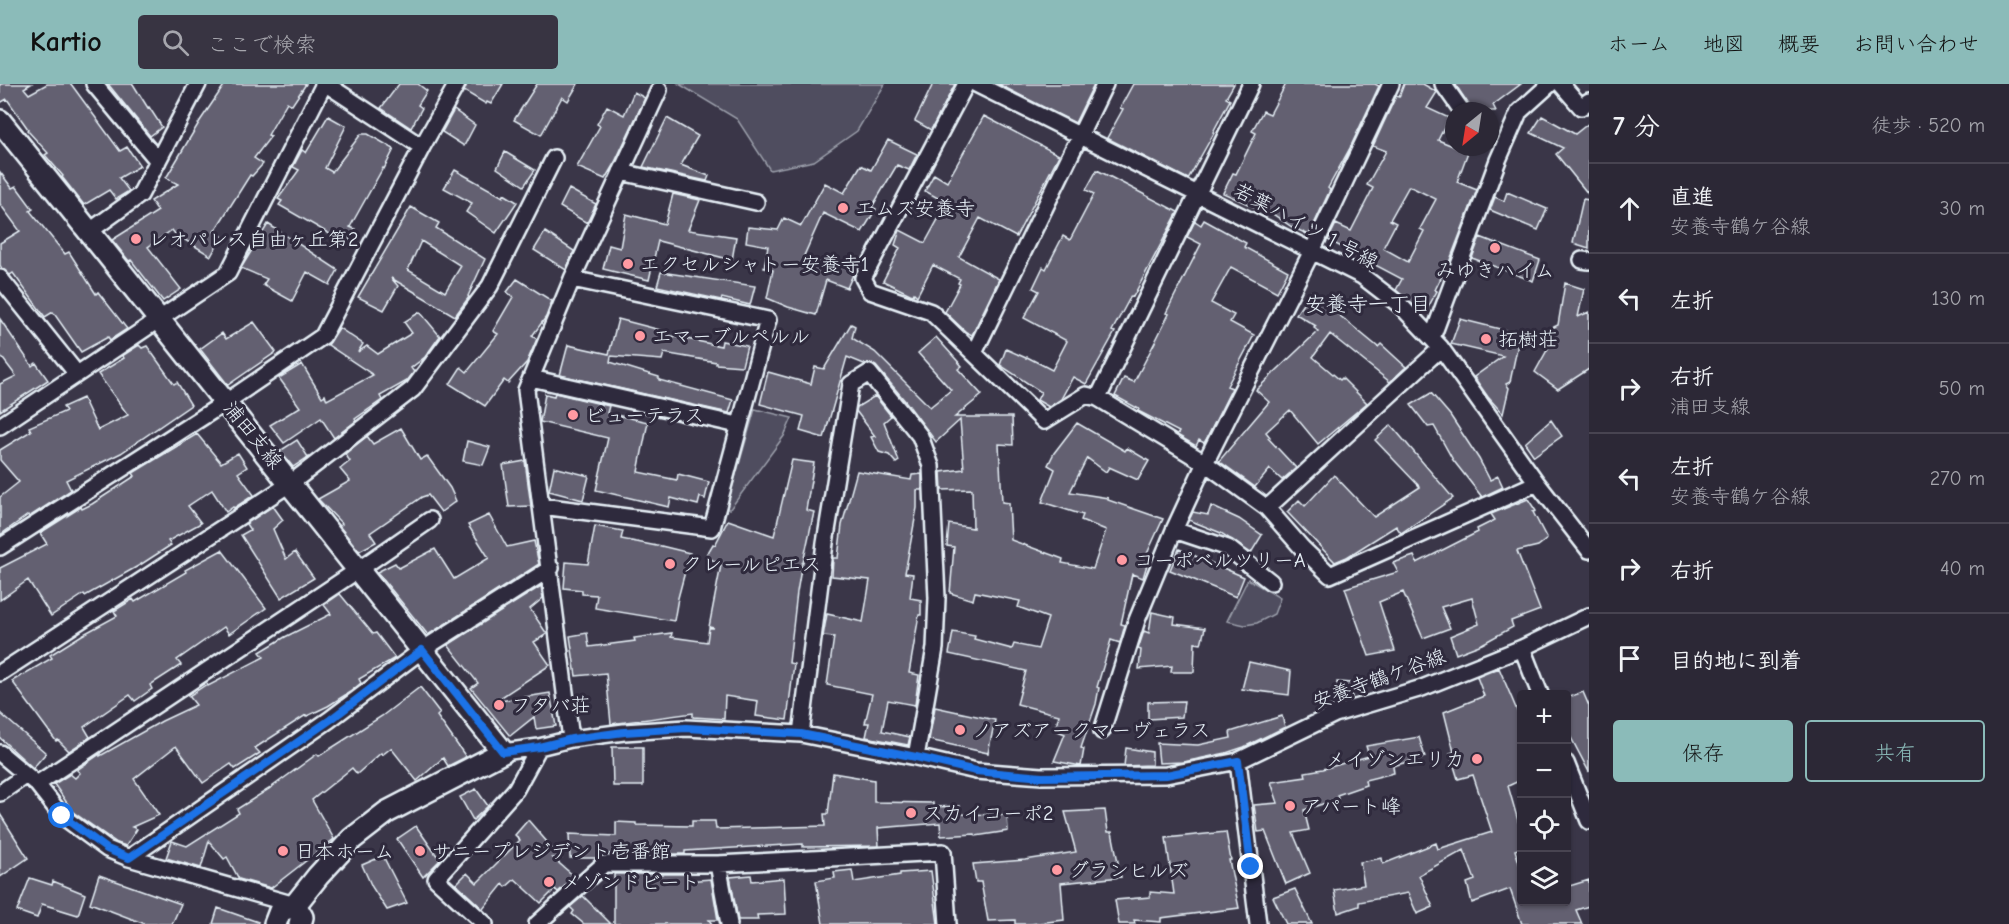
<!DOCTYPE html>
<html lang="ja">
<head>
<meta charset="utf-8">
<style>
	:root { --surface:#2c2836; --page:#383442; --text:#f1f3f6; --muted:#a6a6ad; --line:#484451; --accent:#8bbbb9 }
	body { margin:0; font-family:"Comic Neue","Klee One",sans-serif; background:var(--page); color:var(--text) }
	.controls { position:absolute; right:18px; bottom:18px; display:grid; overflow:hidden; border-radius:6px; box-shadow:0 2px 4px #0004 }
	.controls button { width:54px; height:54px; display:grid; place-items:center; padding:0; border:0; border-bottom:2px solid var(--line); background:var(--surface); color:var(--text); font:30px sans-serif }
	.compass { position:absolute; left:1445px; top:18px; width:54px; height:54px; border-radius:50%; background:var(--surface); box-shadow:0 2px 4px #0004; rotate:210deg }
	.stop { position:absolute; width:18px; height:18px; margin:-14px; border:4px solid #1a73e8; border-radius:50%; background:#fff }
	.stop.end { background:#1a73e8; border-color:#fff; box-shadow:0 2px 6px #0008 }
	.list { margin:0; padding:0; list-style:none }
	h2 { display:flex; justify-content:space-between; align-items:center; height:78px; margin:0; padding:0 24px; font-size:26px }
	h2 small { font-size:20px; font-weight:400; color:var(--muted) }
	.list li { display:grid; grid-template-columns:39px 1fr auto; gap:18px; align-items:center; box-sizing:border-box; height:90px; padding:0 24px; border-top:2px solid var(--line) }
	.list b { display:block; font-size:22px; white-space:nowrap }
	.list p { margin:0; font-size:20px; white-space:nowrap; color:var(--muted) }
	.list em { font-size:20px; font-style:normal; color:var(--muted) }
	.actions { display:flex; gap:12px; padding:18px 24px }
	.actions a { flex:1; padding:14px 0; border:2px solid var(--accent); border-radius:6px; text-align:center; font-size:21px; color:var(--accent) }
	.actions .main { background:var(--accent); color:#111 }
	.icon { flex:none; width:33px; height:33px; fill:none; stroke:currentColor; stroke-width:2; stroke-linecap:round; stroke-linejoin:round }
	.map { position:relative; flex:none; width:1589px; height:840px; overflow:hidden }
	header { display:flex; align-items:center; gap:36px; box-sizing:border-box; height:84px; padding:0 30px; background:var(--accent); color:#111 }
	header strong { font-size:28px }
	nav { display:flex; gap:33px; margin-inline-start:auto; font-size:21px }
	.search { width:420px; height:54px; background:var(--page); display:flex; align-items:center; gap:15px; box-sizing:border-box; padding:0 21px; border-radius:6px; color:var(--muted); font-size:22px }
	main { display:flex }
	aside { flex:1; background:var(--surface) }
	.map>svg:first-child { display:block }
</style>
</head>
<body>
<header>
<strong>Kartio</strong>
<div class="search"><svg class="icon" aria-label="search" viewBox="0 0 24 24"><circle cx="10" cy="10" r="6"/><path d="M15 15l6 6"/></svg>ここで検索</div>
<nav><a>ホーム</a><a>地図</a><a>概要</a><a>お問い合わせ</a></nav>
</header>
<main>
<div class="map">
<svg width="1589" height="840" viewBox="0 0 1589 840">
	<rect width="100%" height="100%" fill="#3a3648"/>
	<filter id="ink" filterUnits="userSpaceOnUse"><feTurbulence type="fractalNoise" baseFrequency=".0167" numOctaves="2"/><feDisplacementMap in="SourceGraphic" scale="12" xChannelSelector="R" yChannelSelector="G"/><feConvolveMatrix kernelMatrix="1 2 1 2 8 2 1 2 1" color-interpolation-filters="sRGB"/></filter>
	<g filter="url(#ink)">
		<path fill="#504e5f" stroke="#9ca0ac" stroke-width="1.5" d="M679 0H885L857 47 814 77 770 86 737 35Z
			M755 325 792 334 784 352 730 425H726Z
			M1248 495 1280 514 1274 530 1257 539 1245 541 1227 537Z"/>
		<path fill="#636171" stroke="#e8f1f8" stroke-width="1.5" fill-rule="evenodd" d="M0 0H31L24 4 29 10 47 0H71L120 67 127 63 140 82 119 94 129 107 116 115 109 106 84 121 62 93 63 92 45 71 48 69 27 46 28 45 7 15 0 19Z
			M108 0H133L148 24 149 23 162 43 150 52Z
			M225 0H306L292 21 287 18 268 51 271 52 254 74 263 80 252 92 250 91 214 148 222 152 211 172 175 150 172 146 148 163 181 205 163 217 131 176 129 177 112 156 158 127 151 117 178 100 166 94 200 37Z
			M399 0H418L427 7 418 21 422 24 411 44 381 24Z
			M467 0H503L491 20 487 18 486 20 464 7Z
			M537 0H578L568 17 562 13 541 51 514 36Z
			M933 0H955L931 46 915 37Z
			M998 0H1094L1075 39Z
			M1133 0H1234L1226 14 1230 16 1213 48 1214 49 1188 95 1107 54 1123 25 1120 24Z
			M1286 0H1375L1379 2 1350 64 1328 104 1330 106 1309 151 1292 143 1261 122 1259 125 1223 109 1233 89 1236 90 1256 49 1252 47 1263 27 1270 30Z
			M1404 0H1423L1437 8 1427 24 1449 34 1438 56 1468 68 1457 98 1477 106 1450 176 1435 206 1437 207 1426 227 1412 220 1396 206 1402 195 1328 156 1336 140 1351 147 1373 104 1367 101 1386 67 1373 62 1396 12 1399 13ZM1409 102 1436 115 1420 145 1424 147 1408 178 1383 164 1396 139 1390 136Z
			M1455 0H1521L1493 21 1496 27H1473Z
			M634 8 645 14 615 78 605 95 577 83 600 42 597 40 607 22 624 31Z
			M454 26 475 41 464 62 442 48Z
			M328 32 346 42 325 84 332 88 361 50H368L394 65 384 85 383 84 350 143 355 145 347 160 279 121 282 117 278 115 299 86 293 83 302 66 306 69Z
			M984 32 1059 71 1016 153 980 134 959 173 999 195 972 251 966 248 945 228 960 200 958 199 960 195 933 181 917 212 914 209 913 211 910 210 883 197 900 164 895 161 900 146 925 159 947 119 925 107 934 90 947 98Z
			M1542 32 1575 50 1589 39V111L1556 70 1563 64 1531 49Z
			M667 34 698 52 681 81 709 92 707 97 643 83Z
			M888 56 917 70 909 86 897 81 872 123 876 125 862 148 823 129 803 174 832 180 835 174 855 186 847 204 826 196 816 231 788 223 767 214 773 186 764 184 768 162 746 158 748 143 778 146 784 134 801 142 825 99 844 109 861 81 871 86Z
			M505 68 535 86 524 102 497 84Z
			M455 86 503 113 504 110 517 118 496 149 466 128 472 119 444 104Z
			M1097 86 1178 128 1133 213 1131 212 1112 247 1115 248 1086 300 1073 293 1061 315 1049 323 1037 316 1041 308 1000 281 1006 265 1026 274 1027 273 1052 286 1067 257 1024 234 1039 207 1033 204 1043 183 1046 185 1063 152 1070 156 1094 110 1086 106Z
			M0 88 12 104 16 102 33 125 30 127 65 170 69 168 96 210 98 208 127 245 110 256 108 253 81 268 53 228 45 233 13 189 10 191 2 185 0 181V159L20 147 0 120Z
			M569 105 596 120 587 139 560 123Z
			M1507 108 1547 125 1538 146 1490 126 1495 113 1504 117Z
			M673 110 700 116 688 146 736 153 732 176 658 157 649 196 603 185 609 161 620 164 626 130 665 140Z
			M1583 115 1589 116V164L1573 159Z
			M411 123 439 139 436 144 485 175 468 212 469 213 455 232 391 194 398 202 384 226 358 213ZM421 157 461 182 445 208 408 186Z
			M1204 136 1246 159 1244 163 1288 187 1277 208 1231 183 1211 219 1234 231 1230 238 1254 251 1227 302 1232 304 1208 352 1204 359 1199 356 1196 362 1177 351 1179 348 1142 329 1138 327 1139 325 1115 312 1124 294 1134 298 1155 258 1169 230 1166 229 1201 160 1187 153 1195 137 1201 141Z
			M268 140 338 186 330 201 307 188 292 217 263 201 267 195 241 184Z
			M545 148 574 167 566 186 534 166Z
			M1480 153 1540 176 1533 197 1472 174Z
			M661 188 755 202 750 221 722 214 721 216 657 202Z
			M517 195 552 217 546 233 532 252 537 255 527 278 508 299 504 296 485 322 450 300 461 283 467 288 498 250 493 247 513 213 507 208Z
			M1565 199 1584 205 1578 233 1589 228V285L1558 305 1535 288 1551 259 1545 247 1558 241Z
			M1311 208 1378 263 1381 260 1406 283 1390 298 1330 250 1313 273 1340 296 1342 294 1367 319 1318 360 1290 326 1266 348 1270 353 1268 354 1296 384 1282 396 1270 385 1255 403 1219 377 1269 318 1256 306 1318 247 1314 244 1316 242 1296 230Z
			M420 228 440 252 425 273 411 284 414 288 407 297 380 312 382 316 355 335 356 337 334 354 321 334 284 359 270 341 300 323 279 294 302 280 322 313 325 311 327 316 373 291 328 261 339 244 363 260 358 268 367 262 378 270 412 249 404 238Z
			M0 235 32 282 36 279 48 296 0 327V300L16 292 0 271Z
			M618 235 668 248 667 251 721 262 722 257 747 262 742 282 716 280V278L664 269 662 276 611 272 610 278 659 293V296L733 316 729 329 560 291 568 261 609 270Z
			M1460 235 1520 250 1510 298 1506 300 1509 304 1503 330 1488 313 1474 293 1503 272 1451 260Z
			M254 238 276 268 228 301 200 265 222 249 226 255Z
			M851 240 855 242 852 254 875 268 930 323 951 306 918 269 936 253 962 282 958 285 982 311 955 333H1012L1013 361 999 360 1002 418 1009 419 1011 456 1063 475 1062 479 1093 485 1106 446 1081 436 1083 431 1042 418 1055 385 1048 381 1054 369 1077 339 1125 367 1127 364 1149 377 1138 396 1109 383 1106 388 1087 374 1070 408 1108 414V416L1163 435 1146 472 1149 474 1143 494 1132 490 1121 540 1125 541 1120 559 1111 556 1097 603 1099 604 1096 620 1081 664 1084 665 1081 682 1054 677 1065 650 1055 646 1059 631 1017 620 1026 587 949 570 953 548 975 552 974 555 1012 565 1014 560 1038 565 1048 534 1018 523 1020 517 975 508 973 516 950 509 954 463 947 462 949 440 973 444 972 405 942 406 941 388 964 385 960 336 936 358 906 318 876 282 872 280H864L847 273 824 354 800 347 804 332 760 320 768 288 811 300 815 283 824 285Z
			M139 261 142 264 147 262 174 300 177 298 191 321 121 369 66 396 71 406 29 433 28 431 0 451V413L19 398 0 376V366L31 347 29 343 66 327 63 323 83 314 98 346 128 331 98 290 124 274 122 272Z
			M555 309 609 322 607 329 648 338 638 388 677 396 678 390 709 398 705 415 700 413 698 421 671 414 669 423 596 406 608 354 540 338 545 310 554 312Z
			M1431 309 1450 331 1479 375 1490 396 1498 392 1503 403 1482 413 1453 376 1434 342 1428 343 1411 321Z
			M875 312 891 332 884 338 899 377 896 379 889 371 879 368 871 353 875 352 856 327 857 323Z
			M1551 336 1562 352 1534 372 1525 359Z
			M1391 341 1453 414 1401 449 1396 442 1347 473 1335 478 1287 428 1299 416 1305 422 1334 391 1374 433 1420 403 1375 356Z
			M401 344 420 376 427 372 450 404 456 417 441 428 428 411 422 413 370 449 376 458 359 467 339 442 342 440 318 415 350 397 340 385 350 377 345 370 367 352 373 360Z
			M197 350 221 379 238 369 247 383 238 389 254 411 234 424 233 423 226 428 212 406 188 422 201 439 168 457 171 461 140 481 85 512 84 510 51 532 28 496 0 516V484L47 460 40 449 81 423 82 425 92 420 135 392 133 389Z
			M297 356 308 373 293 383 280 367Z
			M467 357 490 363 483 381 463 377Z
			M792 376 814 379 806 426 814 428 803 479H802L797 508 789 579 794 580 787 636 756 632 758 617 725 612 724 635 693 633V629L611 640 606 589 576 592 570 552 587 549 589 563 635 557 634 554 672 549 671 553 707 558 709 544H714L709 543 721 481 706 472 713 460 715 461 728 436 774 452Z
			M525 377 531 422 509 423 503 381Z
			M554 383 589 392 583 416 549 407Z
			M857 387 911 396 912 391 922 390V406H917V424L905 489 913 490 910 514 921 516V531H919L909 589 919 591 915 621 888 616 882 647 910 653 908 661 866 653 869 639H865L872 610 827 601 834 553 823 552 827 530 863 538 870 496 832 492 833 474H838L842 441Z
			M1528 415 1536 427 1533 428 1547 455 1538 462 1517 467 1540 526 1511 537 1513 543 1482 560 1456 570 1450 552 1479 540 1472 514 1441 523 1450 544 1423 554 1403 508 1379 518 1395 567 1369 572 1345 504 1398 488 1393 479 1414 472 1417 479 1478 448 1477 445 1495 436 1491 430Z
			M273 422 283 436 273 445 286 475 295 468 314 494 281 514 241 451 250 446 246 440Z
			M1211 422 1239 435 1262 451 1251 469 1221 449 1189 436 1193 428 1208 431Z
			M489 431 507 463 534 457 539 480 428 551 377 488 395 479 399 484 435 465 454 495 489 474 468 441Z
			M595 442 623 447 621 455 657 462V461L690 469 678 514 674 537 595 524 597 511 582 510V506L564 504 566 478 588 480Z
			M1179 465 1244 493 1236 513 1170 486Z
			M222 466 266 524 229 550 224 543 177 576 181 581 150 601 152 605 135 617 130 611 84 643 90 653 69 667 58 656 56 657 12 597 52 574 50 571 82 551 117 532 114 527 133 515 135 518 186 488 185 486Z
			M541 502 543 514 530 525 547 550 534 558 550 581 494 618 550 609 556 642 536 645 534 633 510 652 471 604 478 599 448 561Z
			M340 510 373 550 376 549 395 574 359 595 361 599 350 608 328 622 307 632 306 631 255 664 260 669 235 685 231 680 203 699 176 662 134 695 159 731 132 743 137 745 126 762 117 759 73 728 54 700 70 690 75 694 80 689 77 686 100 670V672L162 637 196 621 189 612 207 600 208 602 264 573 260 568 285 553 331 530 324 521Z
			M1152 528 1175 533 1174 540 1205 544 1201 560 1195 559 1194 588H1171L1172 582 1139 585 1141 566 1138 565 1144 547 1149 549Z
			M1249 578 1291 587 1289 611 1242 605Z
			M1499 584 1521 636V696L1508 702 1521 747V764L1515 766 1521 785V818H1566V803L1589 796V822L1576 826 1582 840H1522L1510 805 1472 819 1467 799 1475 796 1464 766 1419 791 1433 823 1417 830 1408 809 1359 818V822L1338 829 1334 806 1364 801 1360 778 1382 774 1383 780 1436 759 1438 765 1492 748 1473 691 1458 695 1450 669 1454 668 1444 628 1484 612 1477 593Z
			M1337 598 1351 599 1352 615 1342 618 1337 617Z
			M420 603 440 629 437 632 466 673 448 682 443 674 417 697 391 664 382 671 381 669 357 690 352 684 312 716 334 755 271 804 239 795 227 773 224 775 209 757 201 784 166 774 172 757 187 762 239 729 237 725 269 705 317 670 319 672 382 632Z
			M1583 608 1589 622V688L1566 644V614Z
			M1184 617 1182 633 1148 635V618Z
			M935 623 995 636 988 669 929 656Z
			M0 629 46 669 33 684 0 654Z
			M1282 632 1285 643 1244 663 1226 669 1184 678 1159 679 1157 659 1198 661 1231 654 1230 648Z
			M1419 653 1425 673 1393 682 1394 689 1365 696 1366 701 1337 711 1338 715 1304 726 1309 746 1293 749 1310 789 1286 800 1265 747 1258 748 1254 721 1278 719 1271 698 1306 693 1305 688 1323 685 1369 672 1366 662Z
			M612 663H643V702H613Z
			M1126 664 1152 668V681L1124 682Z
			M833 689 874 696V718L933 719V723L960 722V730L1007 731 1008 747 976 752 975 750 941 752 940 739 878 744 879 762 803 763V760L717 765 685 767V770H604L596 774H570L569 750 616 752V738L636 739V741L692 742V737H715L716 745 825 742 824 730H828Z
			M476 705 488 722 473 736 460 713Z
			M1105 726 1108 748H1112L1121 793 1061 799 1064 836 1030 840H1015V836L988 837 981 798H976L973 780 1025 776 1076 768 1065 728Z
			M0 730 28 774 0 793Z
			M528 736 561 774H553L575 793 558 808 555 805 541 819 515 795 506 803 503 800 483 825 456 800 467 789 477 799 520 756 515 751Z
			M416 742 440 776 423 793 397 755Z
			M1226 748 1231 776H1229L1239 824 1161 834V838L1134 836 1135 840H1119L1115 816 1150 813V808L1174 810 1166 754Z
			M383 772 407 819 387 826 372 803 362 781Z
			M852 786 854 798 900 791V789L931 787 938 840H823L816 797 835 794 834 788Z
			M614 790H686V797L711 795 718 836H709L712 840H614Z
			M99 791 181 820 172 840H145L90 819Z
			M751 791 752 797 784 794 786 830 757 831 758 836H738L730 793Z
			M30 794 52 801 53 797 85 810 78 831 42 820 37 834 17 827Z
			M1295 805 1312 840H1286L1273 813Z
			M583 812 611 840H584L572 830 574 827 570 823Z
			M218 824 258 838 257 840H213Z"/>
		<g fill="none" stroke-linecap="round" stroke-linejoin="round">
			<defs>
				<path id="street" d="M94 0 158 77
					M326 0 422 63
					M966 0 863 194 870 207 931 228 1044 337 1086 311 1098 314
					M976 0 1362 192 1401 222 1441 264 1537 399 1589 466
					M1251 0 1098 314 1205 379 1267 424 1302 464 1330 491 1537 399
					M1443 0 1462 27
					M1561 0 1581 23 1589 17
					M621 88 756 118
					M90 147 140 111 198 0
					M1582 176 1589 177
					M0 194 77 290
					M1432 254 1498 76 1519 28 1550 0
					M974 269 1105 0
					M531 294 738 341
					M0 342 228 189 324 0
					M542 422 712 444 768 236 572 195
					M1267 424 1441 264
					M1174 446 1228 464 1271 498
					M0 463 226 318 323 252 422 63 457 0
					M1522 564 1540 610
					M0 589 291 399 413 305 490 202 554 74
					M1102 647 1137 536 1174 446 1205 379 1312 167 1391 0
					M801 650 825 459 851 300 869 289 920 352 931 382 937 514 935 564 916 673
					M571 655 526 306 572 195 659 6
					M503 668 539 663 571 655 624 648 686 644 801 650 916 673 976 687 1042 692 1166 691 1238 677 1335 630 1422 604 1522 564 1589 532
					M0 669 37 700 62 732 107 765 129 774 295 821
					M1238 677 1258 840
					M1566 679 1589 737
					M37 700 358 486 430 436
					M0 709 26 691
					M129 774 329 636 422 566 551 484
					M718 780 729 840
					M485 840 436 795 516 705 539 663
					M537 840 604 780H718L943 768 948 840"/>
				<path id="secondary" d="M0 37C169 246 335 457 503 668L387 728 352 755 318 792 295 821 280 827 275 840
					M295 821 302 833 300 840"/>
			</defs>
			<use href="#street" stroke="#e8f1f8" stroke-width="20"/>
			<use href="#secondary" stroke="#e8f1f8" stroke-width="26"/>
			<use href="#street" stroke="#2f2a3d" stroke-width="15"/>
			<use href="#secondary" stroke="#2f2a3d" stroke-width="21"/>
		</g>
	</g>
	<g fill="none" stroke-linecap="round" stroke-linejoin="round" filter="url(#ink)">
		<path stroke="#1a73e8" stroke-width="8" d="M62 732 107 765 129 774 330 636 422 566 503 668 539 663 572 655 624 648 686 644 801 650 916 673 976 687 1042 693 1166 691 1238 677 1251 783"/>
	</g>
	<g fill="#ff9aa2" stroke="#2f2a3d" stroke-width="2">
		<circle cx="843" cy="124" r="6"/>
		<circle cx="136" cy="155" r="6"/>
		<circle cx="1495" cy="164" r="6"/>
		<circle cx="628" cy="180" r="6"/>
		<circle cx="640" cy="252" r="6"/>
		<circle cx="1486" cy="255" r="6"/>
		<circle cx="573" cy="331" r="6"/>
		<circle cx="1122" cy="476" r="6"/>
		<circle cx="670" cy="480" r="6"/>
		<circle cx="499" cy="621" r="6"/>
		<circle cx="960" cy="646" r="6"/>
		<circle cx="1477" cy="675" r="6"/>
		<circle cx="1290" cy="722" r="6"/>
		<circle cx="911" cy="729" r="6"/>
		<circle cx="283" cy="767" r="6"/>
		<circle cx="420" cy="767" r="6"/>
		<circle cx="1057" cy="786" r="6"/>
		<circle cx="549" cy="798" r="6"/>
	</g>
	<g text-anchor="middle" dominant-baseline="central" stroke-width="6" stroke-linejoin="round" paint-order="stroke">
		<g font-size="20" fill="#e8f1f8" stroke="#2f2a3d" text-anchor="start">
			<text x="855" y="124">エムズ安養寺</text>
			<text x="148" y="155">レオパレス自由ヶ丘第2</text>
			<text x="640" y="180">エクセルシャトー安養寺1</text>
			<text x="1495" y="186" text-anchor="middle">みゆきハイム</text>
			<text x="652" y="252">エマーブルペルル</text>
			<text x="1498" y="255">拓樹荘</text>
			<text x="585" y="331">ビューテラス</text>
			<text x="1134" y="476">コーポベルツリーA</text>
			<text x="682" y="480">クレールピエス</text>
			<text x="511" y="621">フタバ荘</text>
			<text x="972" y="646">ノアズアークマーヴェラス</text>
			<text x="1465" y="675" text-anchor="end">メイゾンエリカ</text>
			<text x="1302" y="722">アパート峰</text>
			<text x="923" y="729">スカイコーポ2</text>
			<text x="295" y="767">日本ホーム</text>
			<text x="432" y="767">サニープレジデント壱番館</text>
			<text x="1069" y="786">グランヒルズ</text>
			<text x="561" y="798">メゾンドビート</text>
		</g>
		<g font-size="20" fill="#e8f1f8" stroke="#2f2a3d">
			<text transform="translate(1306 142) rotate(28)">若葉ハイツ１号線</text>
			<text transform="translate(253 351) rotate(51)">浦田支線</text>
			<text transform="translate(1379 595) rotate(-20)">安養寺鶴ケ谷線</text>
		</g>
		<g font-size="21" fill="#e8f1f8" stroke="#2f2a3d">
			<text x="1368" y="220">安養寺一丁目</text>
		</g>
	</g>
</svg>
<div class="controls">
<button>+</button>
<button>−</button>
<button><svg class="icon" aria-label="locate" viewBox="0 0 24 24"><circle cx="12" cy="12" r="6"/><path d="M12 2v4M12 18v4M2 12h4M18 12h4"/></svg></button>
<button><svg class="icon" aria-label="layers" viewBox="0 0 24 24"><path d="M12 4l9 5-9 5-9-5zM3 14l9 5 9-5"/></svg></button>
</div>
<svg class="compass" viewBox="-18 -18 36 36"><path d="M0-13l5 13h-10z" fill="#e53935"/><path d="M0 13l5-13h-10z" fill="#a6a6ad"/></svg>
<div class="stop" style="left:62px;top:732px"></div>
<div class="stop end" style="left:1251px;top:783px"></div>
</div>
<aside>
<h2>7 分<small>徒歩 · 520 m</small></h2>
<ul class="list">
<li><svg class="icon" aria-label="ahead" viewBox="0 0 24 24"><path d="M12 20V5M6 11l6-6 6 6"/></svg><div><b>直進</b><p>安養寺鶴ケ谷線</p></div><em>30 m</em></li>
<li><svg class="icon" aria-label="left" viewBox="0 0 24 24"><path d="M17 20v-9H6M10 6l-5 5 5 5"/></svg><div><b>左折</b></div><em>130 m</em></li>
<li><svg class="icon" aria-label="right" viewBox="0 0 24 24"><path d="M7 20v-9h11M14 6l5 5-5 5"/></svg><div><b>右折</b><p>浦田支線</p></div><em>50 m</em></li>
<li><svg class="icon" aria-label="left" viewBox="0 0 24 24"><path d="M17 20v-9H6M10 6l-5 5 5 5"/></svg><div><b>左折</b><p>安養寺鶴ケ谷線</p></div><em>270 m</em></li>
<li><svg class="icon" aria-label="right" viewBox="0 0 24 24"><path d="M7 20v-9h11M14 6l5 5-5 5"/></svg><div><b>右折</b></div><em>40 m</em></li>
<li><svg class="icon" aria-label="arrive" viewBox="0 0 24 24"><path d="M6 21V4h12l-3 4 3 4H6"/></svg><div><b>目的地に到着</b></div></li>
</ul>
<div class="actions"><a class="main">保存</a><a>共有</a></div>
</aside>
</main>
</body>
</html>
